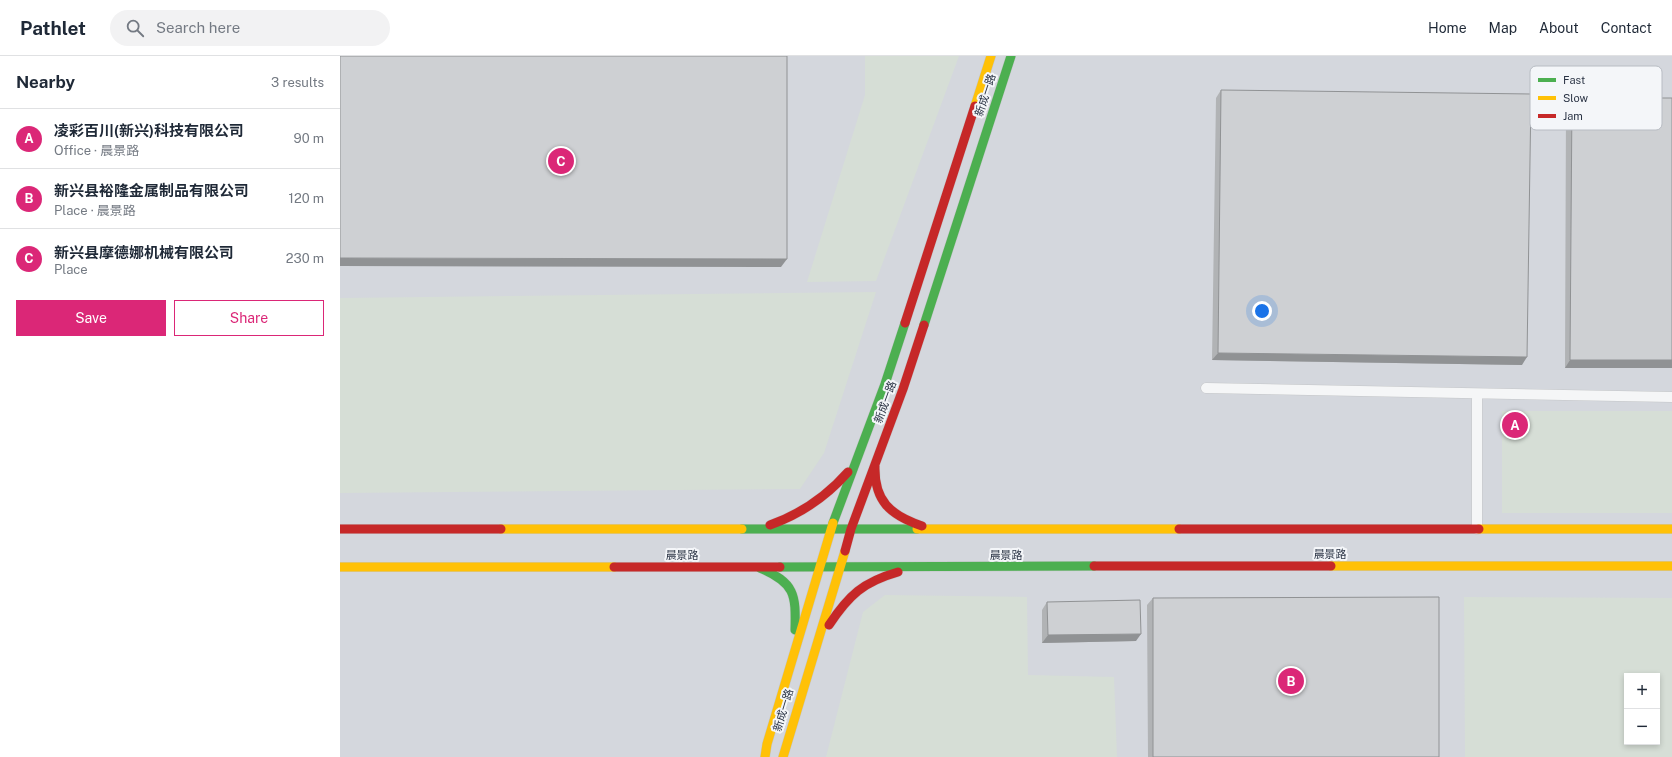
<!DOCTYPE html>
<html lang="en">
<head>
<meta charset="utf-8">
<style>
	:root { --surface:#fff; --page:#f2f2f3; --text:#1f2937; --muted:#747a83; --line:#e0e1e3; --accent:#db2777 }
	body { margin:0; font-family:"Public Sans","Noto Sans SC",sans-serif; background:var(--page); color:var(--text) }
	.controls { position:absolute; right:12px; bottom:12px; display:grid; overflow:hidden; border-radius:0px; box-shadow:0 2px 6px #0003 }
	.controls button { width:36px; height:36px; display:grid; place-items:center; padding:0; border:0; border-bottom:1px solid var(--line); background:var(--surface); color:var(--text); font:20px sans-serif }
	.you { position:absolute; left:922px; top:255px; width:14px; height:14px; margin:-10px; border:3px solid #fff; border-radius:50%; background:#1a73e8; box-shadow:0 0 0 6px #1a73e833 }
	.badge { display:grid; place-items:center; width:26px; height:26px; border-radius:50%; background:var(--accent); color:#fff; font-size:13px; font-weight:700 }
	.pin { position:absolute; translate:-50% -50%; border:2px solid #fff; box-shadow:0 1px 4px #0006 }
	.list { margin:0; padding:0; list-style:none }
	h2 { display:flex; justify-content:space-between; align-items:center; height:52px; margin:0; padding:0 16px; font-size:17px }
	h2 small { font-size:13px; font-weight:400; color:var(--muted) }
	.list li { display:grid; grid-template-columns:26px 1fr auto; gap:12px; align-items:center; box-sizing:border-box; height:60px; padding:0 16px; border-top:1px solid var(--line) }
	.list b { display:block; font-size:15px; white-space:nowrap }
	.list p { margin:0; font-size:13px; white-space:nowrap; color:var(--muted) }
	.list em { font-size:13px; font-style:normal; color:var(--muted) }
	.actions { display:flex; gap:8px; padding:12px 16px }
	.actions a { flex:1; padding:9px 0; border:1px solid var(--accent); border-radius:0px; text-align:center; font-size:14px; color:var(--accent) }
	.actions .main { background:var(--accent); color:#fff }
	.icon { flex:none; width:22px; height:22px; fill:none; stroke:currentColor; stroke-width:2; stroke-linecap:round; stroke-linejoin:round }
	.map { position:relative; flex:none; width:1332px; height:701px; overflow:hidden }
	header { display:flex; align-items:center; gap:24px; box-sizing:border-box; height:56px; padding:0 20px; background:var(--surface); border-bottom:1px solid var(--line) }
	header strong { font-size:19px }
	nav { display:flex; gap:22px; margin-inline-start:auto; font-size:14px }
	.search { width:280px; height:36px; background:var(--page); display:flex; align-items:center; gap:10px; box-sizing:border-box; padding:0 14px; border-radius:22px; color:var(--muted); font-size:15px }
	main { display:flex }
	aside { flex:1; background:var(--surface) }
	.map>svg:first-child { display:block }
</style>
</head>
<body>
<header>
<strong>Pathlet</strong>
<div class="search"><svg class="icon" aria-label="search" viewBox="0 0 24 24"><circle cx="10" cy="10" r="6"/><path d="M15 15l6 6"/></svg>Search here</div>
<nav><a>Home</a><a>Map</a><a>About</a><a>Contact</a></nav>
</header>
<main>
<aside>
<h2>Nearby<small>3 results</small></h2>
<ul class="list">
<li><span class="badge">A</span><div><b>凌彩百川(新兴)科技有限公司</b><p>Office · 晨景路</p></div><em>90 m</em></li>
<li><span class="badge">B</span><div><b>新兴县裕隆金属制品有限公司</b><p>Place · 晨景路</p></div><em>120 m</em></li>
<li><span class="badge">C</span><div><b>新兴县摩德娜机械有限公司</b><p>Place</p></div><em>230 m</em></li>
</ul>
<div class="actions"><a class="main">Save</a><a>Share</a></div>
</aside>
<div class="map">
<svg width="1332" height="701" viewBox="0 0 1332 701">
	<rect width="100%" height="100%" fill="#e6e8ea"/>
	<path fill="#d4d7dd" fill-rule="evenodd" d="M0 0H1332V701H0ZM1287 620H1317V686H1287Z"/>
	<path fill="#d6ded6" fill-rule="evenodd" d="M525 0H619L536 225 467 226 525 39Z
		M536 236 484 397 460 433 0 437V242Z
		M1162 355H1332V457H1162Z
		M545 539 687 541 688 619 774 621 777 701H486L523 556Z
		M1124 541 1332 542V701H1125ZM1287 620H1317V686H1287Z"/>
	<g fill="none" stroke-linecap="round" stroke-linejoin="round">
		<defs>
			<path id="lane" d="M866 332 1332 341
				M1137 338V473"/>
			<path id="fast" d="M584 269 671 0
				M493 467 545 328 565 267
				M402 473H577
				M440 511 754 510
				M420 512C455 527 456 538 455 574"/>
			<path id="slow" d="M635 50 651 0
				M161 473H402
				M577 473H839
				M1139 473H1332
				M991 510H1332
				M0 511H274
				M425 701 427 688 493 467
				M443 701 505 495"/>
			<path id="jam" d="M565 267 635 50
				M535 410C534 445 550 459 582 470
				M430 469C461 458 486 441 508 416
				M0 473H161
				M839 473H1139
				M505 495 511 473 563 333 584 269
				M754 510H991
				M274 511H440
				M489 569C509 539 523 526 558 516"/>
		</defs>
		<use href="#lane" stroke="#c4c6c8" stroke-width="11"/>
		<use href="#fast" stroke="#c4c6c8" stroke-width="10"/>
		<use href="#slow" stroke="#c4c6c8" stroke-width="10"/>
		<use href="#jam" stroke="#c4c6c8" stroke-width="10"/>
		<use href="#lane" stroke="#f5f6f7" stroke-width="10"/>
		<use href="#fast" stroke="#4caf50" stroke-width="9"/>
		<use href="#slow" stroke="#ffc107" stroke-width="9"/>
		<use href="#jam" stroke="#c62828" stroke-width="9"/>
	</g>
	<path fill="#b1b3b5" d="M881 34 1182 309 872 304 876 42Z
		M1232 42H1332V312H1225L1226 50Z
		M813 542 1099 701H808L807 549Z
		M707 546 796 585 702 587V554Z"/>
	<path fill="#909294" d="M0 202 447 203 441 211 0 210Z
		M878 297 1187 301 1182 309 872 304Z
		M1230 304H1332V312H1225Z
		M801 578 796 585 702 587 708 579Z"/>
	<path fill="#ced0d3" stroke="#909294" d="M0 0H447V203L0 202Z
		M881 34 1191 38 1187 301 878 297Z
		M1232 42H1332V304H1230Z
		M1099 541V701H813V542Z
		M800 544 801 578 708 579 707 546Z"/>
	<g text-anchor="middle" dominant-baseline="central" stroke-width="4" stroke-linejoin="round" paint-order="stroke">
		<g font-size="11" fill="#2b3445" stroke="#f4f6f9">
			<text transform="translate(645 39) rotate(-72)">新成一路</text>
			<text transform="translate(545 346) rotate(-70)">新成一路</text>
			<text x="990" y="498">晨景路</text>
			<text x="342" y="499">晨景路</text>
			<text x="666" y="499">晨景路</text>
			<text transform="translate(443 654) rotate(-73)">新成一路</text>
		</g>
	</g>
	<rect x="1190" y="10" width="132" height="64" rx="6" fill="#f4f6f9" stroke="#b8bcc3" stroke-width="1"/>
	<rect x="1198" y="22" width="18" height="4" fill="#4caf50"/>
	<rect x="1198" y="40" width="18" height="4" fill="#ffc107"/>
	<rect x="1198" y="58" width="18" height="4" fill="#c62828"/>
	<g font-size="11" fill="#2b3445">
		<text x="1223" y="28">Fast</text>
		<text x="1223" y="46">Slow</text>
		<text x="1223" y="64">Jam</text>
	</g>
</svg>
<div class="controls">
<button>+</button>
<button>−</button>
</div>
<div class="you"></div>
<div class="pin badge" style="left:1175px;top:369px">A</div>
<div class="pin badge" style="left:951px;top:625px">B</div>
<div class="pin badge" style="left:221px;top:105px">C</div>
</div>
</main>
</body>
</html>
